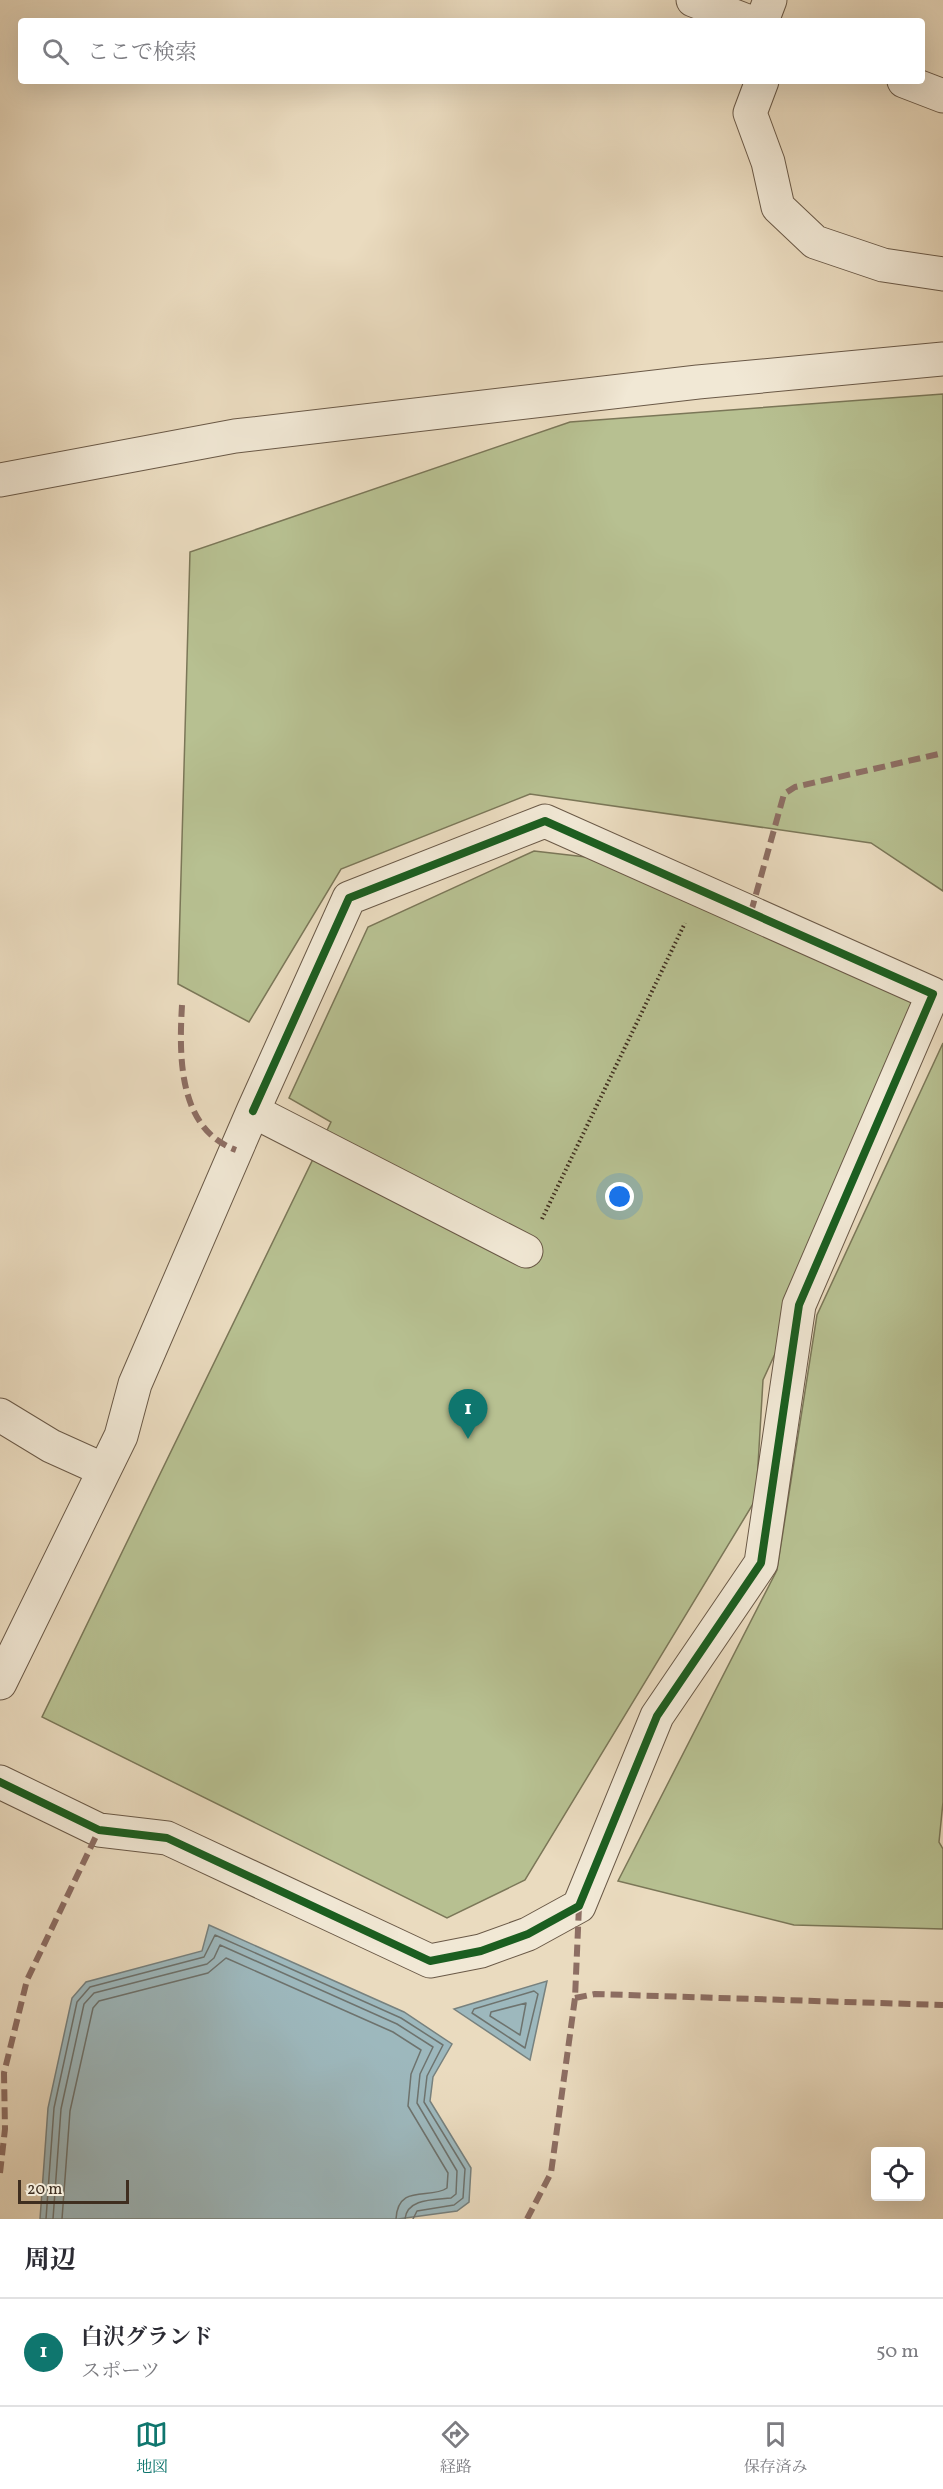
<!DOCTYPE html>
<html lang="ja">
<head>
<meta charset="utf-8">
<style>
	:root { --surface:#fff; --page:#f2f2f3; --text:#2b2b33; --muted:#7c7c81; --line:#e1e1e2; --accent:#0f766e }
	body { margin:0; font-family:Vollkorn,"Noto Serif JP",serif; background:var(--page); color:var(--text) }
	.controls { position:absolute; right:18px; bottom:18px; display:grid; overflow:hidden; border-radius:6px; box-shadow:0 6px 24px #0002 }
	.controls button { width:54px; height:54px; display:grid; place-items:center; padding:0; border:0; border-bottom:2px solid var(--line); background:var(--surface); color:var(--text); font:30px sans-serif }
	.scale { position:absolute; left:18px; bottom:15px; width:111px; box-sizing:border-box; padding-left:6px; border:3px solid #3f2e1f; border-top:0; font-size:16px; line-height:21px; white-space:nowrap; color:#3f2e1f; -webkit-text-stroke:4px #f1e8d5; paint-order:stroke }
	.you { position:absolute; left:620px; top:1197px; width:21px; height:21px; margin:-15px; border:4px solid #fff; border-radius:50%; background:#1a73e8; box-shadow:0 0 0 9px #1a73e833 }
	.badge { display:grid; place-items:center; width:39px; height:39px; border-radius:50%; background:var(--accent); color:#fff; font-size:20px; font-weight:700 }
	.pin { position:absolute; translate:-50% -50px; filter:drop-shadow(0 2px 3px #0008) }
	.pin::after { content:''; position:absolute; top:32px; width:21px; height:18px; background:inherit; clip-path:polygon(0 0,100% 0,50% 100%) }
	.list { margin:0; padding:0; list-style:none }
	h2 { display:flex; justify-content:space-between; align-items:center; height:78px; margin:0; padding:0 24px; font-size:26px }
	h2 small { font-size:20px; font-weight:400; color:var(--muted) }
	.list li { display:grid; grid-template-columns:39px 1fr auto; gap:18px; align-items:center; box-sizing:border-box; height:108px; padding:0 24px; border-top:2px solid var(--line) }
	.list b { display:block; font-size:22px; white-space:nowrap }
	.list p { margin:0; font-size:20px; white-space:nowrap; color:var(--muted) }
	.list em { font-size:20px; font-style:normal; color:var(--muted) }
	.icon { flex:none; width:33px; height:33px; fill:none; stroke:currentColor; stroke-width:2; stroke-linecap:round; stroke-linejoin:round }
	.map { position:relative; flex:none; width:943px; height:2219px; overflow:hidden }
	.search { position:absolute; background:var(--surface); box-shadow:0 6px 24px #0002; left:18px; right:18px; top:18px; height:66px; display:flex; align-items:center; gap:15px; box-sizing:border-box; padding:0 21px; border-radius:6px; color:var(--muted); font-size:22px }
	.sheet { height:186px; background:var(--surface) }
	nav { display:flex; justify-content:space-around; align-items:center; box-sizing:border-box; height:84px; border-top:2px solid var(--line); background:var(--surface); font-size:16px; color:var(--muted) }
	nav a { display:grid; justify-items:center; gap:3px }
	nav .on { color:var(--accent) }
	.map>svg:first-child { display:block }
</style>
</head>
<body>
<div class="map">
<svg width="943" height="2219" viewBox="0 0 943 2219">
	<rect width="100%" height="100%" fill="#eadbbf"/>
	<filter id="stains"><feTurbulence type="fractalNoise" baseFrequency=".00333" numOctaves="4"/><feColorMatrix values="0 0 0 0 .2 0 0 0 0 .09 0 0 0 0 .02 0 0 0 .5 -.17"/></filter>
	<radialGradient id="worn" r=".72"><stop offset=".6" stop-color="#630" stop-opacity="0"/><stop offset="1" stop-color="#630" stop-opacity=".3"/></radialGradient>
	<path fill="#b7c091" stroke="#7b7758" stroke-width="1.5" d="M943 394V891L871 843 530 794 341 869 249 1022 178 984 190 552 570 422Z
		M534 851 664 866 941 993 763 1380 756 1499 525 1880 447 1918 42 1717 331 1122 289 1098 368 927Z
		M943 1043V1802L939 1842 943 1849V1929L794 1925 618 1881 777 1570 817 1315Z"/>
	<path fill="#9db8bd" stroke="#77817e" stroke-width="1.5" d="M209 1925 404 2012 452 2044 433 2077 430 2101 471 2168 469 2202 457 2211 398 2219H40L48 2108 72 1998 86 1982 202 1951Z
		M547 1981 530 2060 454 2009Z"/>
	<g fill="none" stroke-linecap="round" stroke-linejoin="round">
		<path stroke="#6e736e" stroke-width="1.5" d="M534 1991 538 1994 525 2048 472 2013 474 2009Z
			M526 2003 520 2035 490 2016 491 2012Z
			M46 2219 54 2108 77 2002 90 1987 204 1957 215 1935 401 2018 443 2045 427 2076 424 2102 465 2169 463 2198 454 2205 417 2211 413 2219
			M53 2219 61 2109 84 2004 94 1993 207 1964 214 1958 220 1945 397 2024 433 2047 420 2074 417 2103 457 2171 456 2194 451 2198C435 2200 407 2198 405 2219
			M62 2219 70 2111 93 2008 99 2001 208 1973 226 1958 393 2032 421 2050 411 2074 408 2106 448 2173 447 2188C430 2200 398 2183 396 2219"/>
		<defs>
			<path id="minor" d="M693 0 747 21
				M762 21 770 0
				M762 81 750 113 768 162 778 207 815 242 883 265 943 274
				M904 81 943 96
				M0 480 235 436 698 382 943 359
				M0 1415 51 1446 102 1469
				M0 1683 121 1436 135 1384 253 1111 526 1251
				M0 1782 99 1830 167 1838 430 1961 481 1951 528 1934 579 1906 657 1716 761 1563 799 1305 933 994 545 821 349 898 253 1111"/>
		</defs>
		<use href="#minor" stroke="#6a5947" stroke-width="35"/>
		<path stroke="#3f2e1f" stroke-width="4" stroke-dasharray="1.5 3" stroke-linecap="butt" d="M542 1219 685 923"/>
		<use href="#minor" stroke="#f1e8d5" stroke-width="33"/>
		<path stroke="#8d6e63" stroke-width="6" stroke-dasharray="12 6" stroke-linecap="butt" d="M751 912 784 794 795 787 943 753
			M182 1005C179 1056 178 1129 236 1150
			M575 1998 595 1994 943 2005
			M0 2173 5 2129 4 2073 27 1980 99 1830
			M527 2219 551 2173 575 1998 579 1906"/>
		<defs>
			<path id="cycleway" d="M0 1782 99 1830 167 1838 430 1961 481 1951 528 1934 579 1906 657 1716 761 1563 799 1305 933 994 545 821 349 898 253 1111"/>
		</defs>
		<use href="#cycleway" stroke="#f1e8d5" stroke-width="11"/>
		<use href="#cycleway" stroke="#1b5e20" stroke-width="8"/>
	</g>
	<rect width="100%" height="100%" filter="url(#stains)"/>
	<rect width="100%" height="100%" fill="url(#worn)"/>
</svg>
<div class="controls">
<button><svg class="icon" aria-label="locate" viewBox="0 0 24 24"><circle cx="12" cy="12" r="6"/><path d="M12 2v4M12 18v4M2 12h4M18 12h4"/></svg></button>
</div>
<div class="scale">20 m</div>
<div class="you"></div>
<div class="pin badge" style="left:468px;top:1439px">1</div>
<div class="search"><svg class="icon" aria-label="search" viewBox="0 0 24 24"><circle cx="10" cy="10" r="6"/><path d="M15 15l6 6"/></svg>ここで検索</div>
</div>
<section class="sheet">
<h2>周辺<small></small></h2>
<ul class="list">
<li><span class="badge">1</span><div><b>白沢グランド</b><p>スポーツ</p></div><em>50 m</em></li>
</ul>
</section>
<nav>
<a class="on"><svg class="icon" aria-label="map" viewBox="0 0 24 24"><path d="M3 6l6-2 6 2 6-2v14l-6 2-6-2-6 2zM9 4v14M15 6v14"/></svg>地図</a>
<a><svg class="icon" aria-label="directions" viewBox="0 0 24 24"><path d="M12 3l9 9-9 9-9-9zM9 14v-3h6M13 9l2 2-2 2"/></svg>経路</a>
<a><svg class="icon" aria-label="saved" viewBox="0 0 24 24"><path d="M7 4h10v16l-5-4-5 4z"/></svg>保存済み</a>
</nav>
</body>
</html>
